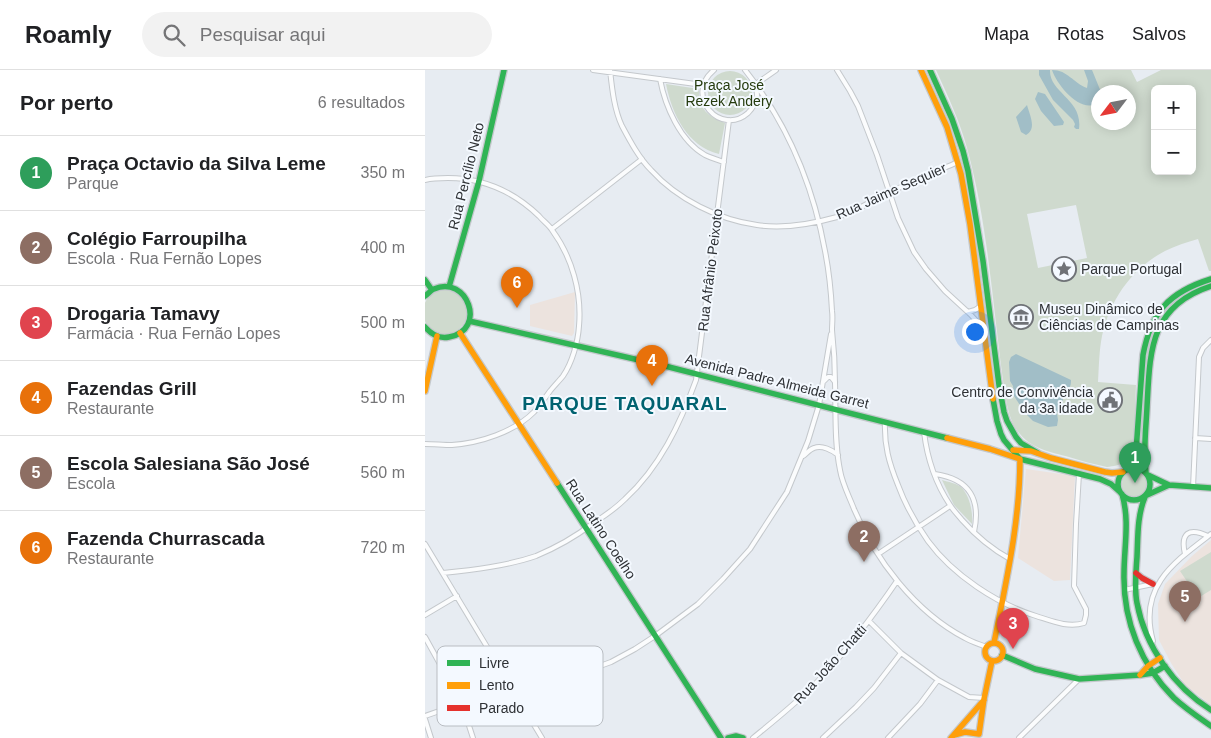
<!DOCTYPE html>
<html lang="pt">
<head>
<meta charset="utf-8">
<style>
	:root { --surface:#fff; --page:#f2f2f2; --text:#202124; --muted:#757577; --line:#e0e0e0; --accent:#6f7277 }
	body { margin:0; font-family:Arial,sans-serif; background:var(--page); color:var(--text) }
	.controls { position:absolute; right:15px; top:15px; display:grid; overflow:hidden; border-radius:8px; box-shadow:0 2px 12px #0003 }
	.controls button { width:45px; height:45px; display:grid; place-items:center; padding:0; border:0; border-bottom:1px solid var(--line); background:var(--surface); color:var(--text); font:25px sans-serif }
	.compass { position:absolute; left:666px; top:15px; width:45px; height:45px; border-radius:50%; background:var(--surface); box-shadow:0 2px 12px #0003; rotate:238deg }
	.you { position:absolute; left:549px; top:261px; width:18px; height:18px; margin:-12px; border:4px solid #fff; border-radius:50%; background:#1a73e8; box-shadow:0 0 0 8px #1a73e833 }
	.badge { display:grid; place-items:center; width:32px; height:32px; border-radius:50%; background:var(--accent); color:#fff; font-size:16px; font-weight:700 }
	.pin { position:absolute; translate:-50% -41px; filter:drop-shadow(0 1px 2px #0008) }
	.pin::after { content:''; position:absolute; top:26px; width:18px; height:15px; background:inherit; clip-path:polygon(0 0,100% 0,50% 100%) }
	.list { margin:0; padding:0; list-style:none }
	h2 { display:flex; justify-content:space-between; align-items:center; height:65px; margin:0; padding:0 20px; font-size:21px }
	h2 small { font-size:16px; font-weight:400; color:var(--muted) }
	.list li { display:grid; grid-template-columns:32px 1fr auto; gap:15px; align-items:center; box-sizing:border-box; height:75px; padding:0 20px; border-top:1px solid var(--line) }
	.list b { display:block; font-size:19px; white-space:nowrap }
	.list p { margin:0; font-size:16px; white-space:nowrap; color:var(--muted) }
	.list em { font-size:16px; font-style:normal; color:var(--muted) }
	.icon { flex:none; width:28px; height:28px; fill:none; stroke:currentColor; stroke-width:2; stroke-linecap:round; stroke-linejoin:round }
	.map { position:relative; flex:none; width:786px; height:668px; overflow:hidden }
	header { display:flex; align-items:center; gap:30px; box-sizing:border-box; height:70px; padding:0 25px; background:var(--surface); border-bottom:1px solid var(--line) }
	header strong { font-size:24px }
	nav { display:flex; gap:28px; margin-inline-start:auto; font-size:18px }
	.search { width:350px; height:45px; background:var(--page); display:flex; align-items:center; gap:12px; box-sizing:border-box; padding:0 18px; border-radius:28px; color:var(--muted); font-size:19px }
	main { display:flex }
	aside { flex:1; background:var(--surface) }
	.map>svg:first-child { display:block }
</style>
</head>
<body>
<header>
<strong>Roamly</strong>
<div class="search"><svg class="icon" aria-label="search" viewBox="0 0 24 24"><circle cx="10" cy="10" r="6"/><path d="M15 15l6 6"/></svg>Pesquisar aqui</div>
<nav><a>Mapa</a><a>Rotas</a><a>Salvos</a></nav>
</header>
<main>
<aside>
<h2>Por perto<small>6 resultados</small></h2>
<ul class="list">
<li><span class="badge" style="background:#2e9e5b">1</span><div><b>Praça Octavio da Silva Leme</b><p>Parque</p></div><em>350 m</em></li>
<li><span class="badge" style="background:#8d6e63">2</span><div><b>Colégio Farroupilha</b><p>Escola · Rua Fernão Lopes</p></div><em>400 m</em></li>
<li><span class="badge" style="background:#e0444e">3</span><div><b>Drogaria Tamavy</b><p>Farmácia · Rua Fernão Lopes</p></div><em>500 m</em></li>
<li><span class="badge" style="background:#e8710a">4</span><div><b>Fazendas Grill</b><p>Restaurante</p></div><em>510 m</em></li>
<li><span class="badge" style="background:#8d6e63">5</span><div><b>Escola Salesiana São José</b><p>Escola</p></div><em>560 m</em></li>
<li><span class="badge" style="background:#e8710a">6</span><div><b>Fazenda Churrascada</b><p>Restaurante</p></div><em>720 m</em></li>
</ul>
</aside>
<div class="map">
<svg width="786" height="668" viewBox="0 0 786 668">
	<rect width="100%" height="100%" fill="#e7ecf2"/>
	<path fill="#ece3de" d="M150 222 149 263 147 266 105 256V235Z
		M601 399 650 406 645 510 629 511 593 488Z
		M786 470V635L760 615 746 593 734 570 733 534 740 514 767 486Z"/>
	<path fill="#cfdace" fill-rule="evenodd" d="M511 0H706L712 12 736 0H786V201H784L773 169C762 172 750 176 740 181 707 198 685 230 677 266 674 281 674 297 673 312L711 315C710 331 712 381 700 391 695 396 688 396 682 397 669 394 656 391 644 387 626 382 607 379 595 364 585 353 583 339 580 325 568 242 564 158 542 78 535 52 522 24 511 0ZM730 19H767V101H730ZM674 22H704V52H674ZM651 135 662 188 613 198 602 144Z
		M283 23a22 22 0 1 1 44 0a22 22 0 1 1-44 0Z
		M241 14 274 19C273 39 283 46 300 53L294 84C262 76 247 44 241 14Z
		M-2 242a22 22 0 1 1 44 0a22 22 0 1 1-44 0Z
		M697 414a13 13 0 1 1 26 0a13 13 0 1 1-26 0Z
		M517 410C523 412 532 413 537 418 545 427 548 442 547 454L529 435Z
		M786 482V520L773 528 755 501Z"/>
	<path fill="#a1bec7" d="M614 0H625C624 23 658 29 654 59H651L649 57 650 54 648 50 628 30 614 5Z
		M627 0C643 0 648 13 662 18L663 11 659 0H667L676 22H674L673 33C655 44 632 15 627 0Z
		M613 22 620 24 639 52 638 55 629 56 616 41 610 29Z
		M602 35C605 46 612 59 601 65L596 62 591 47Z
		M591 284 646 310C646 316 645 319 640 321 636 330 641 333 632 343L633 350 632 356 623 357 608 351 600 343 589 326 588 316 585 311 584 292 586 287Z"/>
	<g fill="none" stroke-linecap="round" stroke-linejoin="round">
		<defs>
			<path id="street" d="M168 0 278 15
				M185 0C187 18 189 39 197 56 205 71 214 88 226 100 252 129 294 150 332 155 358 159 387 154 412 147 429 142 447 131 463 123 486 112 510 102 533 92
				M289 0C258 26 296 67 323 43 328 38 331 32 332 26 332 22 331 18 331 14L351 0
				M320 0C362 53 388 115 400 181 404 201 406 221 407 241 408 247 407 254 407 260 409 278 410 295 410 313 411 341 409 371 415 400 417 413 424 426 429 439 450 489 490 542 540 568 547 572 554 574 561 577
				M412 0 425 21 433 36 452 85 473 148 489 182 501 199 520 221 545 244 559 259
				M235 9C240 36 255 71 280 85 286 88 293 90 299 92
				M0 110C8 108 15 108 23 108 59 108 88 121 114 146 118 151 124 155 127 160 147 187 157 223 154 256 153 272 147 293 138 306 134 311 129 316 125 321 120 328 115 335 109 342 89 362 55 373 27 375 18 375 9 374 0 374
				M127 159 217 89
				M543 242 550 240 556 236
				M399 311 403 307H406L410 312
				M460 352C459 375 464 393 473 415 480 434 491 454 503 471 528 505 572 534 611 546 627 551 643 558 659 553L661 545V539L649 516 651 454 654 404
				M499 362C502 387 511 414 525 435 528 440 533 445 537 450 552 467 565 478 585 489
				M770 368 786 369
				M378 386C381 384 385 379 389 378 397 375 407 380 413 385
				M510 404C545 409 556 430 549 462
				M768 417 774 287 778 278 786 270
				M0 474 117 668
				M453 484 525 436
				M760 484C755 463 764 457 783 466
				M18 503C47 500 82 496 111 486 130 478 150 467 167 454 178 447 190 439 200 429 235 397 255 354 271 310L304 50
				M699 520 728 514
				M0 545 32 526
				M444 551 476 583 513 610 544 627 559 628
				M0 567 37 634 48 668
				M728 571C713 517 748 493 786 464
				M0 646 23 638 139 609 186 592 210 579 230 566 273 534 298 509 325 479 362 422 383 371 394 335 406 264
				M0 649 6 668
				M328 668C350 650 374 631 394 610 423 579 448 546 472 511
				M398 668 431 637 449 618 476 583
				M463 668 495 634 513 610
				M594 668 654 609"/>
			<path id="fast" d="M505 0 527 49 538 81 543 101 558 191 574 315 579 342 582 351 591 367 596 373 613 383
				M0 210 7 220
				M24 217 54 111 79 0
				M0 226C3 224 6 220 9 219 42 204 63 260 24 267 14 269 6 264 0 257
				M44 251 240 296 522 368
				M568 329 572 351 576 364 579 370 595 389 675 409 686 414 695 422
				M693 414a16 16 0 1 1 32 0a16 16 0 1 1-32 0Z
				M701 400 707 391 711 381 718 285C726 242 744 222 786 209
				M721 402C718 380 721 359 722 337 725 282 724 236 786 216
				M723 405 744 415
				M132 413 296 668
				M697 424C705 451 699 477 699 504 698 551 716 595 749 628 761 639 773 647 786 656
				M722 425 744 415 786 418
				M720 427C712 446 713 467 712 487 711 502 709 518 712 533 720 576 749 617 786 640
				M577 585 610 599 654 609 715 605 728 603 740 596
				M303 668 311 666 318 668"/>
			<path id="slow" d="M496 0 522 57 536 104 545 154 568 329
				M35 263 132 413
				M0 321 12 266
				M522 368 565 379 595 389C595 452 581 512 569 573
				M588 380 606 381 626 388 680 402 687 403 698 402
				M560 582a9 9 0 1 1 18 0a9 9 0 1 1-18 0Z
				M715 605 723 596 735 588
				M529 665 540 662 554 664 559 629 567 591
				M526 668 559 630"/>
			<path id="jam" d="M711 503 717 508 728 514"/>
		</defs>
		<use href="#street" stroke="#c4c8cc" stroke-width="6"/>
		<use href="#fast" stroke="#c4c8cc" stroke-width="8"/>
		<use href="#slow" stroke="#c4c8cc" stroke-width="8"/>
		<use href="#jam" stroke="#c4c8cc" stroke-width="8"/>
		<use href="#street" stroke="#fbfcfd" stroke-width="4"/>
		<use href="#fast" stroke="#30b455" stroke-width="5.5"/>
		<use href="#slow" stroke="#ff9f0a" stroke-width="5.5"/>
		<use href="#jam" stroke="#e5322d" stroke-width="5.5"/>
	</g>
	<defs>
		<symbol id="sight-ring" viewBox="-11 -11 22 22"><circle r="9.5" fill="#f4f9ff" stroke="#6f7277" stroke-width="1.5"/><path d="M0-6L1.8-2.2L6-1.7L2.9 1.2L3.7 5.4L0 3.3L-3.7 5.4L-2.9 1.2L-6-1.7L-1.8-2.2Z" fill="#6f7277"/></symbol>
		<symbol id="museum-ring" viewBox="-11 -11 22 22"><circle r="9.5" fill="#f4f9ff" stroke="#6f7277" stroke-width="1.5"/><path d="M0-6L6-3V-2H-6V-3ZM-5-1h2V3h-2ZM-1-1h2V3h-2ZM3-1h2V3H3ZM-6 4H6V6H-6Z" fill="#6f7277"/></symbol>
		<symbol id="civic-ring" viewBox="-11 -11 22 22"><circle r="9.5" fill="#f4f9ff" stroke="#6f7277" stroke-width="1.5"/><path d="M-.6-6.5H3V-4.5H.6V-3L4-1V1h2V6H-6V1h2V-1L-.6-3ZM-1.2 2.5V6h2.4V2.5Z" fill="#6f7277"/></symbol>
	</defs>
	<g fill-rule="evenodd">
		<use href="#sight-ring" x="625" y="185" width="28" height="28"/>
		<use href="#museum-ring" x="582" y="233" width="28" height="28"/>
		<use href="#civic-ring" x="671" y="316" width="28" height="28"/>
	</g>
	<g text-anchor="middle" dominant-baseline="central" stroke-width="4" stroke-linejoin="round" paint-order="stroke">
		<g font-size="14" fill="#243a0d" stroke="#f4f9ff">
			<text x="304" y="15">Praça José<tspan x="304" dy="16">Rezek Andery</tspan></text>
		</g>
		<g font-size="14" fill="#2e3135" stroke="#f4f9ff">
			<text transform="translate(41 106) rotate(-76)">Rua Percílio Neto</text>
			<text transform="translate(466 121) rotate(-24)">Rua Jaime Sequier</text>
			<text transform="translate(285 200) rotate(-83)">Rua Afrânio Peixoto</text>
			<text transform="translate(352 311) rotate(14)">Avenida Padre Almeida Garret</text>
			<text transform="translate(176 459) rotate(57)">Rua Latino Coelho</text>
			<text transform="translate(405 594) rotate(-48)">Rua João Chatti</text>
		</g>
		<g font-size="14" fill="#2e3135" stroke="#f4f9ff" text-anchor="start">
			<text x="656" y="199">Parque Portugal</text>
			<text x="614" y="239">Museu Dinâmico de<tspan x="614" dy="16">Ciências de Campinas</tspan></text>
			<text x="668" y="322" text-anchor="end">Centro de Convivência<tspan x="668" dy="16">da 3a idade</tspan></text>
		</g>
		<g font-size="19" font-weight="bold" letter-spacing="1" fill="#006270" stroke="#f4f9ff">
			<text x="200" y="333">PARQUE TAQUARAL</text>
		</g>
	</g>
	<rect x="12" y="576" width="166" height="80" rx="8" fill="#f4f9ff" stroke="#b9bdc2" stroke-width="1"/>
	<rect x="22" y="590" width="23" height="6" fill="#30b455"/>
	<rect x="22" y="612" width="23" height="7" fill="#ff9f0a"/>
	<rect x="22" y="635" width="23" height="6" fill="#e5322d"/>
	<g font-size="14" fill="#2e3135">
		<text x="54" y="598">Livre</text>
		<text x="54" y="620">Lento</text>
		<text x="54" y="643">Parado</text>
	</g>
</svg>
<div class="controls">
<button>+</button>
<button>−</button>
</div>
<svg class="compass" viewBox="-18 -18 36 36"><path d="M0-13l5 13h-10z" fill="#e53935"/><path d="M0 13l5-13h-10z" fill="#757577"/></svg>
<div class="you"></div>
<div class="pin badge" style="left:710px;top:413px;background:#2e9e5b">1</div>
<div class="pin badge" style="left:439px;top:492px;background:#8d6e63">2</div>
<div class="pin badge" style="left:588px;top:579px;background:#e0444e">3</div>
<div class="pin badge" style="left:227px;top:316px;background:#e8710a">4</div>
<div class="pin badge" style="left:760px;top:552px;background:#8d6e63">5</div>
<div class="pin badge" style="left:92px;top:238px;background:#e8710a">6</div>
</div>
</main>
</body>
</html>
